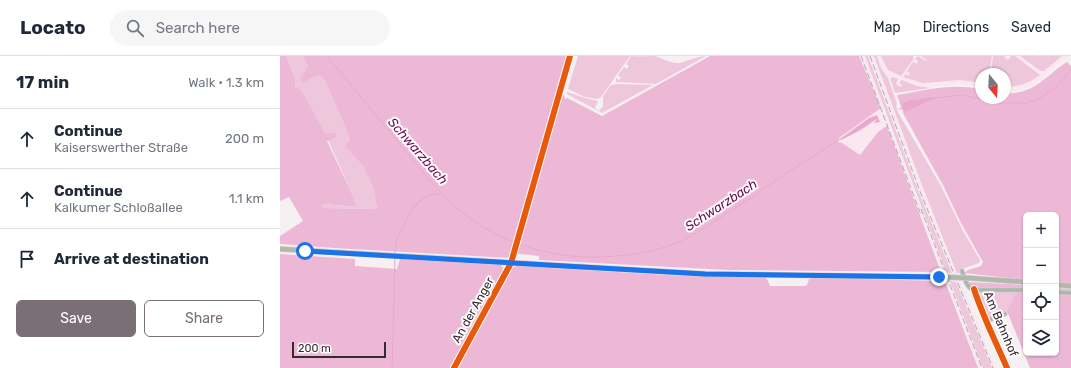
<!DOCTYPE html>
<html lang="en">
<head>
<meta charset="utf-8">
<style>
	:root { --surface:#fff; --page:#f6f6f7; --text:#1f2937; --muted:#747a83; --line:#e0e1e3; --accent:#7a6f74 }
	body { margin:0; font-family:Rubik,sans-serif; background:var(--page); color:var(--text) }
	.controls { position:absolute; right:12px; bottom:12px; display:grid; overflow:hidden; border-radius:6px; box-shadow:0 1px 3px #0004 }
	.controls button { width:36px; height:36px; display:grid; place-items:center; padding:0; border:0; border-bottom:1px solid var(--line); background:var(--surface); color:var(--text); font:20px sans-serif }
	.compass { position:absolute; left:695px; top:12px; width:36px; height:36px; border-radius:50%; background:var(--surface); box-shadow:0 1px 3px #0004; rotate:162deg }
	.scale { position:absolute; left:12px; bottom:10px; width:94px; box-sizing:border-box; padding-left:4px; border:2px solid #372a30; border-top:0; font-size:11px; line-height:14px; white-space:nowrap; color:#372a30; -webkit-text-stroke:3px #fefefe; paint-order:stroke }
	.stop { position:absolute; width:12px; height:12px; margin:-9px; border:3px solid #1a73e8; border-radius:50%; background:#fff }
	.stop.end { background:#1a73e8; border-color:#fff; box-shadow:0 1px 4px #0008 }
	.list { margin:0; padding:0; list-style:none }
	h2 { display:flex; justify-content:space-between; align-items:center; height:52px; margin:0; padding:0 16px; font-size:17px }
	h2 small { font-size:13px; font-weight:400; color:var(--muted) }
	.list li { display:grid; grid-template-columns:26px 1fr auto; gap:12px; align-items:center; box-sizing:border-box; height:60px; padding:0 16px; border-top:1px solid var(--line) }
	.list b { display:block; font-size:15px; white-space:nowrap }
	.list p { margin:0; font-size:13px; white-space:nowrap; color:var(--muted) }
	.list em { font-size:13px; font-style:normal; color:var(--muted) }
	.actions { display:flex; gap:8px; padding:12px 16px }
	.actions a { flex:1; padding:9px 0; border:1px solid var(--accent); border-radius:6px; text-align:center; font-size:14px; color:var(--accent) }
	.actions .main { background:var(--accent); color:#fff }
	.icon { flex:none; width:22px; height:22px; fill:none; stroke:currentColor; stroke-width:2; stroke-linecap:round; stroke-linejoin:round }
	.map { position:relative; flex:none; width:791px; height:312px; overflow:hidden }
	header { display:flex; align-items:center; gap:24px; box-sizing:border-box; height:56px; padding:0 20px; background:var(--surface); border-bottom:1px solid var(--line) }
	header strong { font-size:19px }
	nav { display:flex; gap:22px; margin-inline-start:auto; font-size:14px }
	.search { width:280px; height:36px; background:var(--page); display:flex; align-items:center; gap:10px; box-sizing:border-box; padding:0 14px; border-radius:22px; color:var(--muted); font-size:15px }
	main { display:flex }
	aside { flex:1; background:var(--surface) }
	.map>svg:first-child { display:block }
</style>
</head>
<body>
<header>
<strong>Locato</strong>
<div class="search"><svg class="icon" aria-label="search" viewBox="0 0 24 24"><circle cx="10" cy="10" r="6"/><path d="M15 15l6 6"/></svg>Search here</div>
<nav><a>Map</a><a>Directions</a><a>Saved</a></nav>
</header>
<main>
<aside>
<h2>17 min<small>Walk · 1.3 km</small></h2>
<ul class="list">
<li><svg class="icon" aria-label="ahead" viewBox="0 0 24 24"><path d="M12 20V5M6 11l6-6 6 6"/></svg><div><b>Continue</b><p>Kaiserswerther Straße</p></div><em>200 m</em></li>
<li><svg class="icon" aria-label="ahead" viewBox="0 0 24 24"><path d="M12 20V5M6 11l6-6 6 6"/></svg><div><b>Continue</b><p>Kalkumer Schloßallee</p></div><em>1.1 km</em></li>
<li><svg class="icon" aria-label="arrive" viewBox="0 0 24 24"><path d="M6 21V4h12l-3 4 3 4H6"/></svg><div><b>Arrive at destination</b></div></li>
</ul>
<div class="actions"><a class="main">Save</a><a>Share</a></div>
</aside>
<div class="map">
<svg width="791" height="312" viewBox="0 0 791 312">
	<rect width="100%" height="100%" fill="#f6f0f3"/>
	<path fill="#f9e8f0" d="M579 0H585L589 9 666 216 703 312H698L608 70 598 76 580 99 558 87 559 82 601 52Z
		M588 0H594L645 137 716 312H712L656 178Z
		M596 0H790L776 9 761 24 753 29 737 35 725 36V18H701V32L680 28 660 30 610 38Z"/>
	<path fill="#eec7dc" d="M6 0H23L28 10 20 22 41 20 45 25 62 63 70 84 64 90 83 110 94 134 97 153 41 152 43 148 75 151 72 138 45 77 15 31 16 24Z
		M298 0H350L321 41 317 43 305 41 288 33Z
		M351 0C358 1 366 0 373 0 382 1 388 7 398 7 407 6 416 0 426 0L376 28 336 26V22L339 24 341 22 338 19 344 11 347 13 349 10 346 8Z
		M585 0H588L640 139 672 217 666 216Z
		M594 0H597L601 12 608 22 617 48 616 50 619 58 661 130 683 175 700 204 699 207 679 214 680 217H677L645 137Z
		M601 0H633V4L621 20 608 14Z
		M638 0 646 5 647 4 641 0H712L709 18H701V27L681 24 643 27 623 21 626 18 629 20 630 17 627 15 633 6 637 8 638 5 635 3Z
		M713 0H724L728 4 731 0H735L760 19C750 27 738 31 725 31V18H711Z
		M740 0H782L764 15H761Z
		M613 21 618 23 616 28 621 31 622 29 619 27 622 24 637 30 650 32 615 37 611 24V22Z
		M337 28 373 29 322 57 287 38V36L305 42 318 45 315 52 319 55 323 50V40L331 29Z
		M670 225 676 226 712 312H703Z
		M699 236H736L727 256 708 263 698 237Z"/>
	<path fill="#edb8d6" d="M0 0H6L16 24 15 31 21 34 45 77H55L56 81 47 85 72 138 76 151 43 148 42 152 97 153 94 134 83 110 64 90 70 84 62 63 45 25 41 20 33 21 23 27 20 22 28 10 23 0H289L278 38 284 39 285 43 287 42 322 60 430 0H579L601 52 559 82 558 86 562 87 580 99 598 76 607 70 661 216 448 214 259 204V200L232 197 230 202 54 192 0 188V180L23 165 9 141 0 145Z
		M787 6 791 10V228L776 227V159H746V224L684 217 688 214 701 210 703 206 681 167 664 131 624 59 617 39C646 34 671 27 701 33V42H725V37C754 39 765 20 787 6Z
		M0 198 75 203V210L117 213 120 203 221 209 224 213V216L227 217 232 211 238 210 403 220 483 221 487 223 490 230H524L527 229 529 223 533 222 665 225 698 312H0Z
		M687 226 746 229V297H776V232L791 233V312H750L727 255 736 236 694 233 690 231Z"/>
	<path fill="#e9a9cd" d="M654 41 656 42 625 56 622 48 627 45Z
		M597 59 600 66 594 67 595 65 598 63C594 64 592 66 588 69 580 75 570 79 561 84L560 83 589 62Z"/>
	<g fill="none" stroke-linecap="round" stroke-linejoin="round">
		<path stroke="#e9a9cd" stroke-width="1" d="M47 0C71 29 95 58 119 87 138 110 156 134 178 153 217 186 270 203 321 201 351 200 383 195 409 181 432 168 454 152 476 139 479 136 482 133 486 131 510 115 535 99 560 83
			M656 42 682 39 720 47H747L760 42 776 31 791 14
			M619 53 624 51
			M115 197 116 185 134 150 144 142 154 138 163 139
			M112 312 115 201"/>
		<defs>
			<path id="minor" d="M682 215C685 223 686 231 694 234H746
				M694 233C703 261 716 286 727 312
				M776 236 791 237
				M706 265 725 258
				M174 312 231 207"/>
			<path id="major" d="M0 193 425 218 659 221
				M689 222 746 226
				M776 229 791 230"/>
		</defs>
		<use href="#minor" stroke="#d3cdd0" stroke-width="5.5"/>
		<use href="#major" stroke="#d3cdd0" stroke-width="6"/>
		<use href="#minor" stroke="#aeb5aa" stroke-width="3.5"/>
		<use href="#major" stroke="#b2b8ad" stroke-width="4.5"/>
		<path stroke="#abaea7" stroke-width="1" stroke-dasharray="6 3" stroke-linecap="butt" d="M581 0 641 159
			M590 0 641 138 713 312
			M641 153 702 312"/>
		<defs>
			<path id="major-bridge" d="M659 221 689 222"/>
		</defs>
		<use href="#major-bridge" stroke="#d3cdd0" stroke-width="6" stroke-linecap="butt"/>
		<use href="#major-bridge" stroke="#b2b8ad" stroke-width="4.5"/>
		<defs>
			<path id="cycleway" d="M694 233C703 261 716 286 727 312
				M174 312 231 207 290 0"/>
		</defs>
		<use href="#cycleway" stroke="#fefefe" stroke-width="8"/>
		<use href="#cycleway" stroke="#e8590c" stroke-width="6"/>
	</g>
	<g fill="none" stroke-linecap="round" stroke-linejoin="round">
		<path stroke="#1a73e8" stroke-width="5" d="M25 195 425 218 659 221"/>
	</g>
	<g text-anchor="middle" dominant-baseline="central" stroke-width="4" stroke-linejoin="round" paint-order="stroke">
		<g font-size="12" fill="#372a30" stroke="#fefefe">
			<text transform="translate(193 254) rotate(-61)">An der Anger</text>
			<text transform="translate(721 268) rotate(67)">Am Bahnhof</text>
		</g>
		<g font-size="13" font-style="italic" fill="#750753" stroke="#fefefe">
			<text transform="translate(138 95) rotate(49)">Schwarzbach</text>
			<text transform="translate(441 149) rotate(-33)">Schwarzbach</text>
		</g>
	</g>
</svg>
<div class="controls">
<button>+</button>
<button>−</button>
<button><svg class="icon" aria-label="locate" viewBox="0 0 24 24"><circle cx="12" cy="12" r="6"/><path d="M12 2v4M12 18v4M2 12h4M18 12h4"/></svg></button>
<button><svg class="icon" aria-label="layers" viewBox="0 0 24 24"><path d="M12 4l9 5-9 5-9-5zM3 14l9 5 9-5"/></svg></button>
</div>
<svg class="compass" viewBox="-18 -18 36 36"><path d="M0-13l5 13h-10z" fill="#e53935"/><path d="M0 13l5-13h-10z" fill="#747a83"/></svg>
<div class="scale">200 m</div>
<div class="stop" style="left:25px;top:195px"></div>
<div class="stop end" style="left:659px;top:221px"></div>
</div>
</main>
</body>
</html>
